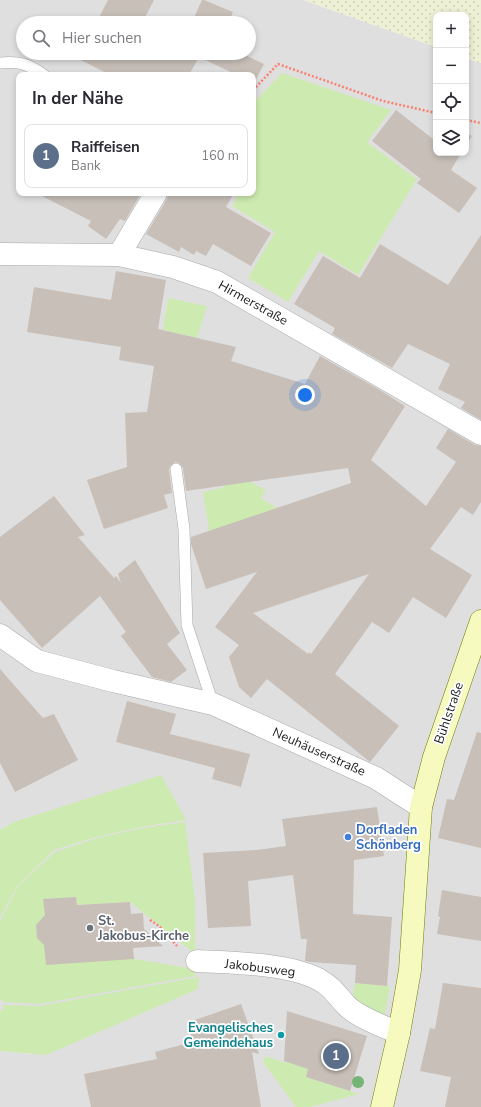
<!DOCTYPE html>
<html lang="de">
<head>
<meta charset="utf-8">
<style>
	:root { --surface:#fff; --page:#f7f7f7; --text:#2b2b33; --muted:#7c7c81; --line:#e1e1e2; --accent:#d93025 }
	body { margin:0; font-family:"Nunito Sans",sans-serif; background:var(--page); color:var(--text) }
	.controls { position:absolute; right:12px; top:12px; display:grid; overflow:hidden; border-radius:8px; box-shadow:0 2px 6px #0003 }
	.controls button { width:36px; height:36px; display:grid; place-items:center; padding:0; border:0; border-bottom:1px solid var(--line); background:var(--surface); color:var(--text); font:20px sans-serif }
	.you { position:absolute; left:305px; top:395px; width:14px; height:14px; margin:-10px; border:3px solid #fff; border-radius:50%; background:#1a73e8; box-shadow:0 0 0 6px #1a73e833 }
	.badge { display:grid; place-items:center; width:26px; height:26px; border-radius:50%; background:var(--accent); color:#fff; font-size:13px; font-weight:700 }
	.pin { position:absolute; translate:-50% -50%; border:2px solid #fff; box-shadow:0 1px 4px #0006 }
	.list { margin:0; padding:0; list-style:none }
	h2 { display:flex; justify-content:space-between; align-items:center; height:52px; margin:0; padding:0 16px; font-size:17px }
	h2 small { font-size:13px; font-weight:400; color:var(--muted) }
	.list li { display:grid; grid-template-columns:26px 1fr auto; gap:12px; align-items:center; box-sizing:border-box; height:64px; margin:0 8px 8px; padding:0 8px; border:1px solid var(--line); border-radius:8px }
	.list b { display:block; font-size:15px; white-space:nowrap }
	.list p { margin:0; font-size:13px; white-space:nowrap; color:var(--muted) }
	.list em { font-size:13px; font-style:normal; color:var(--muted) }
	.icon { flex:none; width:22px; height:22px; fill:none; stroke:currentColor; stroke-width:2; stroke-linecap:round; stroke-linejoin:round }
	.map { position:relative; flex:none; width:481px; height:1107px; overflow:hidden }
	.search { position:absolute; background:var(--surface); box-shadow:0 2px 6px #0003; left:16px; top:16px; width:240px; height:44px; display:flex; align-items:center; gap:10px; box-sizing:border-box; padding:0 14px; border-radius:22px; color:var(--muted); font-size:15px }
	.panel { position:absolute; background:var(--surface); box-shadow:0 2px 6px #0003; left:16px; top:72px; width:240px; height:124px; border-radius:8px }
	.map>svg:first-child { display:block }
</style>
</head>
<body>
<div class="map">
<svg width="481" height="1107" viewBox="0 0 481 1107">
	<defs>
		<pattern id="farmland-dots" width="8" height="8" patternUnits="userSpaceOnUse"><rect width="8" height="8" fill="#eef0d5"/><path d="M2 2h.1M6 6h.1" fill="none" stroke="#ccceb7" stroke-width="1.8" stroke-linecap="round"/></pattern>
	</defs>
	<rect width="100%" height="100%" fill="#f2efe9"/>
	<path fill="#e0dfdf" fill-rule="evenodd" d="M0 0H303L436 47V153H466V58L481 63V1107H0V1051L47 1055 0 1015V918L17 887 54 850 97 837 142 827 186 820 14 822 0 830ZM23 23H249V53H23ZM19 75H253V193H19Z"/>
	<path fill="url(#farmland-dots)" d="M303 0H481V63L466 58V15H436V47Z"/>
	<path fill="#cdebb0" d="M282 73 391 110 367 142 417 179 358 275 319 251 288 302 248 278 275 232 232 206 237 198 229 193H253V103Z
		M168 298 207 306 197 338 163 330Z
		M230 478 247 480 266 490 261 498 320 536 209 531 203 492 222 488Z
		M161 775 186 820 142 827 97 837 54 850 17 887 0 918V830L14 822Z
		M185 822 195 900V954L130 902 77 905 76 897 44 899 45 915 36 925 37 937 134 959 195 969V976L40 1004 3 1002 0 998V922L18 887 55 852 98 838 143 828Z
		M199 977 198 989 46 1055 0 1051V1012L3 1009V1005L40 1006Z
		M355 983 390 986 385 1015 376 1012 354 999 353 994Z
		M265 1056 286 1063 287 1061 308 1067 306 1077 359 1094 310 1107H296L263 1062Z"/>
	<path fill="#c7bfb8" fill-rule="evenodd" d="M108 0H154L142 23H96Z
		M202 0H204L233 12 228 23H194L192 22Z
		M67 53H241L264 64 254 83H253V75H237L199 57 189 75H110Z
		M396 110 433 139 436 134V153H461L451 170 477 188 459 213 417 183 421 179 372 141Z
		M466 133 472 136 466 146Z
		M36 193H141L125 221 120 219 106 239 88 226 91 221Z
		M168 193H234L226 207 271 233 251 266 213 244 206 256 196 251 194 255 181 247 179 252 146 234 167 199Z
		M481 235V420L461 408 465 402 438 389 450 364 408 344 392 368 332 334 335 328 294 304 323 256 360 278 380 244 448 285Z
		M116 271 166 280 158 329 236 347 231 361 305 384 320 356 378 389 405 406 371 460 426 506 456 462 436 448 448 429 475 445 481 446V502L473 515 461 507 430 549 472 575 446 618 413 597 389 633 372 622 335 674 399 726 370 762 267 679 251 698 239 687 229 657 239 645 215 627 257 572 206 589 191 544V537L351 483 348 468 186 491 183 468 179 463 175 462 170 466 169 470 172 493 164 495 168 508 104 529 87 480 127 467 125 413 147 412 154 366 119 360 121 347 27 332 34 287 111 300ZM369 574 311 654 309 652 308 654 253 613Z
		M54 496 85 535 78 537 114 578 116 576 121 583 118 574 135 560 180 633 167 644 187 670 171 682 152 677 121 636 126 632 100 596 42 648 0 600V537Z
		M0 669 43 718 54 714 78 760 15 792 0 763Z
		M127 701 176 714 170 734 250 754 241 787 212 779 215 768 116 742Z
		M477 732 481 733V848L438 838 447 799 454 800Z
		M377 807 384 856 354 860 353 914 392 917 387 986 355 983 356 965 310 962 305 961 307 939H301L293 875 248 881 251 926 208 928 203 853 257 850 286 846 282 819Z
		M442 890 481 897V941L437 934 440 917 438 916Z
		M76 897 77 905 130 902 131 914 143 913 144 929 163 946 133 948 134 959 46 965 44 945 37 938 36 925 45 915 43 899Z
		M443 983 481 988V1107H445L451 1077 420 1071 430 1028 435 1029Z
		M241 1004 259 1054 252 1052 261 1107H91L84 1074 157 1059 155 1052 192 1042 189 1022Z
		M287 1011 367 1036 350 1091 306 1077 308 1069 284 1061Z"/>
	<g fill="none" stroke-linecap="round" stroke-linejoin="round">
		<defs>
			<path id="lane" d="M0 63C20 61 28 64 44 75
				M176 469 184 529 187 625 213 704"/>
			<path id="street" d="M0 254 119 255 173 267 217 282 481 434
				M119 255 156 193
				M0 635 37 661 113 681 213 704 376 778 421 807
				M197 961C233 963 287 963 318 979 334 988 336 995 347 1006 358 1017 384 1027 399 1033"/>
			<path id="secondary" d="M382 1107 399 1033 410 970 421 807 434 757 481 621"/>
		</defs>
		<use href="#lane" stroke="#a9a9a9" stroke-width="12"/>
		<use href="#street" stroke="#a9a9a9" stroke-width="23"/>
		<use href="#secondary" stroke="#707d05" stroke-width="23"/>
		<path stroke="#fa8072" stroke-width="2.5" stroke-dasharray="2 2" stroke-linecap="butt" d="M253 90 278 64 383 101 436 113
			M466 120 481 123
			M150 920 159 926 177 946"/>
		<use href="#lane" stroke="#fff" stroke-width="11"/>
		<use href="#street" stroke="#fff" stroke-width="22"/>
		<use href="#secondary" stroke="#f7fabf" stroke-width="22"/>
	</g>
	<circle fill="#74b475" cx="358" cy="1082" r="6"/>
	<circle fill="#3f7fe0" stroke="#fff" stroke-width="1.5" cx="348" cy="837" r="4"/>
	<circle fill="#6b7280" stroke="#fff" stroke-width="1.5" cx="90" cy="928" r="4"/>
	<circle fill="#0f9aa8" stroke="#fff" stroke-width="1.5" cx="281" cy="1035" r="4"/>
	<g text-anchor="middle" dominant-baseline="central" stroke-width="3.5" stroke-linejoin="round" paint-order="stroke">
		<g font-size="13" fill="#222" stroke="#fff">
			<text transform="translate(253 303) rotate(29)">Hirmerstraße</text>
			<text transform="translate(449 713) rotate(-71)">Bühlstraße</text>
			<text transform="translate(319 752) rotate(24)">Neuhäuserstraße</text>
			<text transform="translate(260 968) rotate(7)">Jakobusweg</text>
		</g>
		<g font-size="13" font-weight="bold" fill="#366cbe" stroke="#fff" text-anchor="start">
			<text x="356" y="830">Dorfladen<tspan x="356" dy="15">Schönberg</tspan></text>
		</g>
		<g font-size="13" font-weight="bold" fill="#5b616d" stroke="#fff" text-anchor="start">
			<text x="98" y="921">St.<tspan x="98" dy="15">Jakobus-Kirche</tspan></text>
		</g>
		<g font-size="13" font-weight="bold" fill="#0d838f" stroke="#fff" text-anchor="end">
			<text x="273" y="1028">Evangelisches<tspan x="273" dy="15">Gemeindehaus</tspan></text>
		</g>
	</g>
</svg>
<div class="controls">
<button>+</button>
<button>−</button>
<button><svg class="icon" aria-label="locate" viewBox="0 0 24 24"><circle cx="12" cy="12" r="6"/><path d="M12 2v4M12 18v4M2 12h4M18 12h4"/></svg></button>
<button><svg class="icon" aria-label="layers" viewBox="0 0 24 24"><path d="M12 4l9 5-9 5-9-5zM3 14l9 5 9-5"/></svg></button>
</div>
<div class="you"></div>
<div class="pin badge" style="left:336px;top:1056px;background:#5c6f8a">1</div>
<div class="search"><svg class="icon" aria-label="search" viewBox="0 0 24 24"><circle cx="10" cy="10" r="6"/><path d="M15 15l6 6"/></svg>Hier suchen</div>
<section class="panel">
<h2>In der Nähe<small></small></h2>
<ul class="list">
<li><span class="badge" style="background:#5c6f8a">1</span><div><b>Raiffeisen</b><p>Bank</p></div><em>160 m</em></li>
</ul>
</section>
</div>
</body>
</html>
